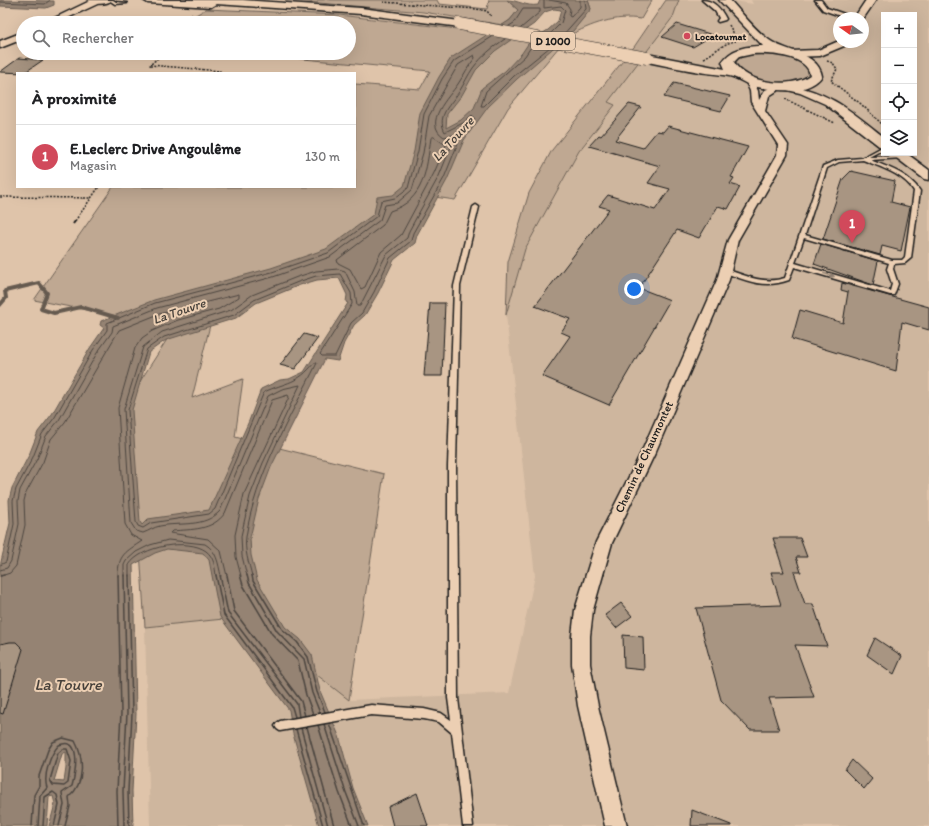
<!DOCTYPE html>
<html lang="fr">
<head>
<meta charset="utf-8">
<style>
	:root { --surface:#fff; --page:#f6f6f6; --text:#202124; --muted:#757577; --line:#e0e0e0; --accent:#d1495b }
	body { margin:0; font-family:Itim,sans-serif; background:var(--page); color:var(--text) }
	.controls { position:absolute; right:12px; top:12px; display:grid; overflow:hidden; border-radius:0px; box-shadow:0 4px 16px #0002 }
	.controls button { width:36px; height:36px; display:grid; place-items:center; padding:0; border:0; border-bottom:1px solid var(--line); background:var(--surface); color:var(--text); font:20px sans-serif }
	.compass { position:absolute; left:833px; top:12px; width:36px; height:36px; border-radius:50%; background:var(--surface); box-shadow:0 4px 16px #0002; rotate:285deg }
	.you { position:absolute; left:634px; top:289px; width:14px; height:14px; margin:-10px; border:3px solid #fff; border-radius:50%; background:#1a73e8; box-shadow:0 0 0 6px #1a73e833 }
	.badge { display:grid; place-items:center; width:26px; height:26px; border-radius:50%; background:var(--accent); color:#fff; font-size:13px; font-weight:700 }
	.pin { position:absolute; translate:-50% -33px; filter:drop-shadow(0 1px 2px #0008) }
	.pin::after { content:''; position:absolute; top:21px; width:14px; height:12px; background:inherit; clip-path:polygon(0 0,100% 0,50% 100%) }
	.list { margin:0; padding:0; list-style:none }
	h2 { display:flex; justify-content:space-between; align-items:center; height:52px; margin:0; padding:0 16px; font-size:17px }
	h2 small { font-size:13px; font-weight:400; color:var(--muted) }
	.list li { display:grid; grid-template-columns:26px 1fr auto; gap:12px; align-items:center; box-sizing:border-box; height:64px; padding:0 16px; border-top:1px solid var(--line) }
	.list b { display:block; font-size:15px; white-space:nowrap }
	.list p { margin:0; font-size:13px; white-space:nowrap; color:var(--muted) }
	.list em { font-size:13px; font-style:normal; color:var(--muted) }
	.icon { flex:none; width:22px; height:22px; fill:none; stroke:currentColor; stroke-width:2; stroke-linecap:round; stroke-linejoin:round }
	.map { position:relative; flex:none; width:929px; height:826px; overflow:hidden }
	.search { position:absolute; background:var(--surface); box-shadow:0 4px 16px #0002; left:16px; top:16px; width:340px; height:44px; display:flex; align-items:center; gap:10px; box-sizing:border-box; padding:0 14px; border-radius:22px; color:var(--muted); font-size:15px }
	.panel { position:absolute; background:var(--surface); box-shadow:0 4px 16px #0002; left:16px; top:72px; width:340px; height:116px; border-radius:0px }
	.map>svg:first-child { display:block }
</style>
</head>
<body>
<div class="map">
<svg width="929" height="826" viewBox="0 0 929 826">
	<rect width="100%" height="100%" fill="#dfc4aa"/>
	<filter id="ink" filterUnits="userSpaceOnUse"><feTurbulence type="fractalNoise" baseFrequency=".025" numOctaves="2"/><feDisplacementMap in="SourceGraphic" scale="8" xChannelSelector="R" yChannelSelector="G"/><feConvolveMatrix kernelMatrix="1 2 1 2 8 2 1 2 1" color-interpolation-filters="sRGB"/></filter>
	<g filter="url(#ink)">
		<path fill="#ceb69e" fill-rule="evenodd" d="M679 0H729L753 4 751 0H929V826H150L145 627 243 617 349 700 509 693 535 576 506 315 525 249 579 151 615 105 608 102 673 17ZM884 15H914V153H884ZM839 18H863V42H839Z"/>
		<path fill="#bfa892" stroke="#6e6257" d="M285 0H437L439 4 487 9 489 0H507L518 10 510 20 503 25 423 12Z
			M588 0H652L641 19C615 15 592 24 568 36L591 9Z
			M666 0H679L673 17 608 102 615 105 579 151 525 249 506 315 508 262 529 193 552 150 634 47Z
			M206 9 339 15 483 32 559 47 508 108 455 200 428 196 214 309 192 398 243 379 235 437 384 474 349 700 243 617 145 627 130 397 175 327 34 300 113 187H355V84L420 89 430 71 240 53H349V23H182Z
			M773 53C787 57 799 59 808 69V75C797 89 758 83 745 74 741 72 738 68 736 65L737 60 748 54Z"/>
		<path fill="#958373" stroke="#655a50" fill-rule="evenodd" d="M0 0 54 1V5L46 8 0 6Z
			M507 0C518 0 526 7 538 5L540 0H588L591 9 573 31 517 79 488 107 464 140 447 180 417 235 415 243 394 260 378 293 365 315 354 325 344 343 338 361 325 359 271 467 259 499 250 538 251 555 257 580 285 627 300 639 312 655 320 691 339 736 353 788 368 826H319L293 734 289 710 220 617 209 560 203 553 167 549 155 553 133 565 136 714 132 791 133 826H49L55 804 53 796 49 797 47 826H0V566L10 523 9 500 12 488 29 455 38 432 52 414 90 348 104 328 100 325 101 321 154 300 271 268 326 249 374 214 377 197 393 195 404 186 414 151 420 113 439 77 451 58 510 20 518 10ZM554 9 561 10 558 21 548 30 530 41 522 53 505 71 482 88 474 108 461 120 446 128 447 114 462 95 476 70 495 51 534 24 545 12ZM339 278 347 295 346 302 348 303 304 372 289 379 280 380 261 389 249 421 209 510 148 519 142 525 140 522 132 410 149 352 166 340 236 318 256 303 300 285 317 280ZM66 752V768L64 782 54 781 62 754Z"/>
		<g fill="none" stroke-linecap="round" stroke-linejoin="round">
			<path stroke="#4c453f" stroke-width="1" d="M544 0V8L561 6 565 10 561 23 550 34
				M549 0 566 3 570 9 569 16 571 17 580 7V0
				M0 2 45 4 50 0
				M509 26 514 23 523 9H540V12L521 28
				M562 36 586 9 585 0
				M533 44 525 56 486 91 481 106H484L514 76 550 47
				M434 137 446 145 434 173 401 235 381 252 365 287 361 289 350 269 338 263 337 260 383 225 390 211C425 200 426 170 431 138Z
				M0 565 6 562 14 524 13 501 16 489 33 457 42 434 55 417 93 350 107 330V323L155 303 272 272 328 253 377 216 381 201 395 198 408 188 418 151 424 114 442 79 454 61 492 37
				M0 570 7 568 11 561 19 524 18 501 20 490 37 459 46 436 59 420 97 353 112 332 113 326 157 308 273 277 330 257 380 220 385 205 397 203 412 190 423 153 429 116 458 65 474 55 475 58C468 66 464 75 458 84 449 97 422 123 444 137L453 135 455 137 439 176 409 231 407 238 386 255 360 306H357L355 292 345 271 338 269 316 271 297 277 252 295 231 310 162 332 143 347 124 409 131 523 136 531 143 533C149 531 154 527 160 526 181 522 204 528 220 511L268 396 282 389 300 385 263 463 250 496 241 536 242 556 247 576
				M1 576 10 573 16 566 25 525 24 501 26 493 43 462 51 439 65 422 119 330 159 314 239 294V297L219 309 178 320 152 331 142 338 135 348 118 408 125 524 131 535 142 541C126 552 118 554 118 576
				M124 576V565L126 561 136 552 150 545 168 540 205 544C217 551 218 563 221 576
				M129 576V565C141 546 188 538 206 551 214 557 215 567 216 576
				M227 576 221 551 208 539 170 533 172 531C192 529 212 531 225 513L272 400 288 395 289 397 244 494 235 535 236 557 241 576
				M252 576C249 563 244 550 246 537 255 475 290 418 317 363H314C298 384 286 382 264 392L215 509 209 514 151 523 143 528 138 526 136 522 128 410 147 349 164 337 234 315 254 300 298 282 316 276 340 274 351 293 352 304 320 354 322 356H335L351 323 362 313 374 292 390 258 411 241 413 233 444 178 460 138 475 118 472 115 463 123 445 132C436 116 451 104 459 92 464 84 468 75 473 68 482 56 493 47 505 39"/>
			<path stroke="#4c453f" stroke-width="1.5" d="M216 575 224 615 292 707 295 717
				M220 575 228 613 297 704 299 717
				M227 575 234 611 301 701 305 716
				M240 575 243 585 272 634 298 661 306 695 313 714
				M247 575 249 583 277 631 304 659 312 693 320 713
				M252 575 253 581 282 629 297 642 308 657 317 692 325 712
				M0 576 4 575
				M329 723 364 826
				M324 724 345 790 359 826
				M318 725 339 792 352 826
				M307 727 334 826
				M301 728 328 826
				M296 729 323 826
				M63 749H67L71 761 68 783 64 786 53 785 50 780 58 753Z
				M32 826 34 795 39 786V776L48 750 53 742 63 738 75 741C84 758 85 784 69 797L70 806 65 826
				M38 826 40 796 47 788C43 776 50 754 59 745 83 735 75 775 72 786L62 793 64 805 59 826
				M43 826 45 797 53 792 57 795 59 805 54 826
				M118 826 117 791 121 713 118 575
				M124 826 123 791 127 713 124 575
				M129 826 128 791 132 714 129 575"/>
			<path stroke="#655a50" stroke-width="4" d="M0 305 6 298 5 291 39 283 47 293 41 309 54 313 81 307 118 318"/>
		</g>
		<path fill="#a89582" stroke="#1c1c1c" d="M677 24 713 35 693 47 662 37Z
			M19 58 43 60 24 73 0 72Z
			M674 83 730 96 721 111 664 97Z
			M629 104 641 107 615 140 643 148 657 131 663 132 668 126 748 147 731 177 734 178 730 184 740 187 728 209 718 206 699 238 677 230 639 288 670 300 609 405 542 376 570 336 561 332 570 319 535 306 609 209 599 206 608 195 655 210 670 189 648 183 660 166 589 146 599 135 601 136Z
			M851 171 895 181 891 202 910 207 901 251 882 246 880 255 823 239 843 179Z
			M821 244 878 261 873 285 814 264Z
			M842 283 929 307V330L902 322 896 371 792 339 800 310 843 323 848 292 841 290Z
			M430 303H445L442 376H424Z
			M304 334 318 338 295 369 280 365Z
			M773 538H800L807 557H796L801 572H794L805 604H813L827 646 795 645 814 697 769 698 779 730H750L721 700 696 608 781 605 771 572H784Z
			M621 603 632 616 616 628 605 615Z
			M623 635 643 637 644 670 624 668Z
			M875 638 902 656 894 674 867 655Z
			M10 642H16L23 649 3 714 0 713V644Z
			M852 760 872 779 864 789 845 770Z
			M417 793 428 826H393L388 807Z
			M692 810 731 825V826H691Z"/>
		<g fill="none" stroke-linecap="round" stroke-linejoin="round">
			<defs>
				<path id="lane" d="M109 0H113L116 2 127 3 115 4Z
					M884 146V149L869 157 903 156 905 157 903 158 870 160C888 167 909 174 920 191L911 258 905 263 894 264 893 269 898 284 894 295H890L794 267 789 280C764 289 747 281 723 272V270L725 269C745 275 763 285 785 278L823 166 838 160 862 158ZM863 160C880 167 904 174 914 191L905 257 902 260H892L805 235 827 168 839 162ZM804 238 889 263 887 269 892 284 890 291 795 263Z
					M476 205 479 207 460 286 456 466 458 698 473 826H463L452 733 439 722 424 719 371 715 280 731 277 729 275 726 277 723 280 721 371 705 424 709 441 713 451 720 448 698V466L454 286 473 207Z"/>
				<path id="street" d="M702 0C714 0 721 9 726 19L725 20 718 22 717 21 719 18 715 11Z
					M815 0H821L827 8 856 18H846L823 10Z
					M746 78 753 80 758 91 759 100 765 90 779 85 783 87 769 96 765 111 788 145 787 155 738 240 729 280 656 451 612 543 593 610 590 636V664L598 706 627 826H605L578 706 572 664V636L575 610 596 542 642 451 717 280 728 240 777 155 778 145 751 102 750 91 745 80Z"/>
				<path id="secondary" d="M92 0H106L57 23H44Z
					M866 0H876L863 19 854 18Z
					M23 32V39L0 48V41Z
					M839 41 844 42 845 44 844 46 820 56 791 57 786 54 791 51 818 50Z
					M787 84C833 94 848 109 884 137V147L879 146 825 104 800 93 783 89 781 87Z
					M890 153H906L929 170V180L924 179Z"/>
				<path id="primary" d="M88 0H112C107 5 93 5 88 0Z
					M143 0H243L361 8 460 21 466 24 460 27 361 14 216 4 211 7 148 3Z
					M719 0H730C742 13 754 29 769 40 785 52 818 52 822 76 808 96 770 91 750 85 744 83 739 79 733 77 723 74 710 74 700 72 681 69 662 65 643 61L641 58 647 54 725 69 722 62C732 48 747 46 763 46ZM753 54C768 53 807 55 810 75 791 89 746 84 734 62L739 57Z"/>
			</defs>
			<use href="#lane" stroke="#1c1c1c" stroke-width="3"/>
			<use href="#street" stroke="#1c1c1c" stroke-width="3"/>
			<use href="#secondary" stroke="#1c1c1c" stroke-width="3"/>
			<use href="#primary" stroke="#1c1c1c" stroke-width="3"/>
			<path stroke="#1c1c1c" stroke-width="1.5" stroke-dasharray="2 1.5" stroke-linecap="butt" d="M383 2 476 9 487 11 491 16
				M186 23 192 14
				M729 25 734 34V41
				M163 53 150 65 220 71 218 73
				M704 58C715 52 723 43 736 41
				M827 61 833 63 837 69 831 81 861 104 882 124
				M785 99 835 123
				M0 197 91 198
				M75 221 99 187"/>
			<path stroke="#1c1c1c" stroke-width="2" stroke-dasharray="3.5 2.5" stroke-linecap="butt" d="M73 224 76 220"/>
			<use href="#lane" fill="#eccfb3" fill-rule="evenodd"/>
			<use href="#street" fill="#eccfb3" fill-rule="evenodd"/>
			<use href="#secondary" fill="#eccfb3" fill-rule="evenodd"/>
			<use href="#primary" fill="#eccfb3" fill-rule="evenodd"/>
			<defs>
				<path id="primary-bridge" d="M460 24 647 58"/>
			</defs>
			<use href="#primary-bridge" stroke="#1c1c1c" stroke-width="13" stroke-linecap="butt"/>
			<use href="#primary-bridge" stroke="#eccfb3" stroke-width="12"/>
		</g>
		<defs><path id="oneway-solid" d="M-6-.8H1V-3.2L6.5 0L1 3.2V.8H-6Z"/></defs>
		<use fill="#8e7e6f" href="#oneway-solid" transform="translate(829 275) rotate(16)"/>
	</g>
	<circle fill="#d1495b" stroke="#eccfb3" stroke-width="1.5" cx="687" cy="36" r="4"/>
	<g text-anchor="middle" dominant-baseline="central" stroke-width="4" stroke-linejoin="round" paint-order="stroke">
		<g font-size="10" font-weight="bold" fill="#1c1c1c" stroke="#eccfb3" text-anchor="start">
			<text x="695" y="36">Locatoumat</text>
		</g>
		<rect fill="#eccfb3" stroke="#5a5249" stroke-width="1" x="531" y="32" width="44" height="18" rx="3"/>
		<g font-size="11" font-weight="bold" fill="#1c1c1c">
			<text x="553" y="41">D 1000</text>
		</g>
		<g font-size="12" fill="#1c1c1c" stroke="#eccfb3">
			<text transform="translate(644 457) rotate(-65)">Chemin de Chaumontet</text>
		</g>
		<g font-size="13" font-style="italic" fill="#46403a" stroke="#eccfb3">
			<text transform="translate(453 139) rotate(-48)">La Touvre</text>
			<text transform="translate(179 311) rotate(-19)">La Touvre</text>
		</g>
		<g font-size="16" font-style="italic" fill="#46403a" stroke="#eccfb3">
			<text x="68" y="684">La Touvre</text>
		</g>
	</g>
</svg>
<div class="controls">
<button>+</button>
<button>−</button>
<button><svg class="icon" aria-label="locate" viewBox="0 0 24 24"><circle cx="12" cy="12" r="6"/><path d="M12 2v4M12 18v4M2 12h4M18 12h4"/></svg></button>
<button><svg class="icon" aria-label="layers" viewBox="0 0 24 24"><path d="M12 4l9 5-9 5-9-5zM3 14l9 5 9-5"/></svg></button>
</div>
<svg class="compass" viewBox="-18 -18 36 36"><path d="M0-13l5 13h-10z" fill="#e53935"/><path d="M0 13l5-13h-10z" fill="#757577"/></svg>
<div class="you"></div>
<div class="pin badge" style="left:852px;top:243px">1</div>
<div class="search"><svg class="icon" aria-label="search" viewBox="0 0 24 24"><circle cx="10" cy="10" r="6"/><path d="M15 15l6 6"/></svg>Rechercher</div>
<section class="panel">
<h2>À proximité<small></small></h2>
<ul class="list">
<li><span class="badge">1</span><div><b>E.Leclerc Drive Angoulême</b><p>Magasin</p></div><em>130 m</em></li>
</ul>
</section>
</div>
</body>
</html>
